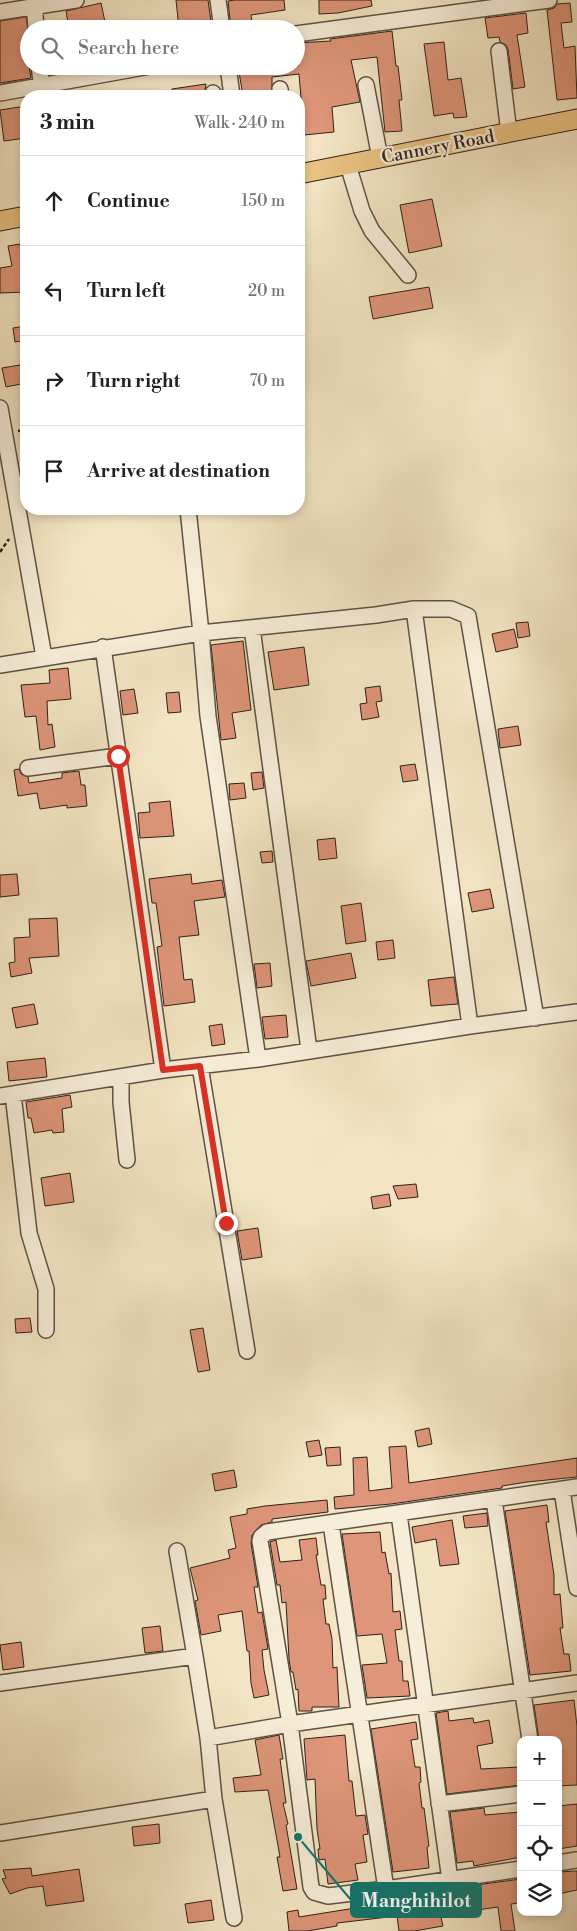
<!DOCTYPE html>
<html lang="en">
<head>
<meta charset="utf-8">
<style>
	:root { --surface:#fff; --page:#f6f6f6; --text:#202124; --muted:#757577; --line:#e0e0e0 }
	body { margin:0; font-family:"Libre Bodoni",serif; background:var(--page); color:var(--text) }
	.controls { position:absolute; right:15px; bottom:15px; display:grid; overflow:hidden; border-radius:10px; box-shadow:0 2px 8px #0003 }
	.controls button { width:45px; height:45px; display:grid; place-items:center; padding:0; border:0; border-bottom:1px solid var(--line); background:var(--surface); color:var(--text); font:25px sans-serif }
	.stop { position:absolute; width:15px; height:15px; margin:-11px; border:4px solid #d93025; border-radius:50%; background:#fff }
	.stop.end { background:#d93025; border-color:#fff; box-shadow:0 1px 5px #0008 }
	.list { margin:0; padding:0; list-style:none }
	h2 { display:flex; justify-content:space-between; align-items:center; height:65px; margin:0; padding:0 20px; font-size:21px }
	h2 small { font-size:16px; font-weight:400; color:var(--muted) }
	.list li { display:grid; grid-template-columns:32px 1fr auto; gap:15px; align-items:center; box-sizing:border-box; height:90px; padding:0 20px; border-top:1px solid var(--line) }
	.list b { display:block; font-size:19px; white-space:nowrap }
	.list em { font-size:16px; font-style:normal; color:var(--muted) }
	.icon { flex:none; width:28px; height:28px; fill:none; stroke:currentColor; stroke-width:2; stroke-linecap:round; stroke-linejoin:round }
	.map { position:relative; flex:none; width:577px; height:1931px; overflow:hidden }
	.search { position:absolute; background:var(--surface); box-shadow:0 2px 8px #0003; left:20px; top:20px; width:285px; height:55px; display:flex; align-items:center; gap:12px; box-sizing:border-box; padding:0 18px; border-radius:28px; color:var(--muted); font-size:19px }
	.panel { position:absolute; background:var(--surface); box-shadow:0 2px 8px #0003; left:20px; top:90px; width:285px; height:425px; border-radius:20px }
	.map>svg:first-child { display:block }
</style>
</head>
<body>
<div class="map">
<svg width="577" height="1931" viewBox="0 0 577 1931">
	<rect width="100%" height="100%" fill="#f3e5c4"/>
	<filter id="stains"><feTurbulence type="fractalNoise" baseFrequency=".004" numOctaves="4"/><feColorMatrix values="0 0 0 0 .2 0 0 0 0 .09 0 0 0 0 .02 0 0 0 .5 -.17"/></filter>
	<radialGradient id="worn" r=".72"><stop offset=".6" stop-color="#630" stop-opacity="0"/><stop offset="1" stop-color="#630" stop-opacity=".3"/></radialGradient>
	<path fill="#de9579" stroke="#2c211a" d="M176 0H208L212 29H179Z
		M235 0H284L285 10 251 15 253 29H231L228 1Z
		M319 0H371L372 6 338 13 319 14Z
		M101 3 105 22 69 29 66 11Z
		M570 3 572 22 561 23 564 48 575 46 577 98 557 100 547 10 554 8 557 4Z
		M526 13 528 33 517 35 525 87 513 89 508 49 506 45 500 42 499 37 488 38 485 18Z
		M26 17 29 35V66L31 78 0 83V21Z
		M392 31 396 66H398L402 100H399L402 131 385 132 377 57 351 60 360 102 332 107 334 132 304 135 299 74 272 77V96H243L238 66H298L296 43 331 41 330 39Z
		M444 42 448 80 461 78 467 117 454 118 453 113 434 116 424 44Z
		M206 84 204 96H172V89Z
		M26 106V138L4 141 0 110Z
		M432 199 442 246 409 253 400 205Z
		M20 244 26 292 0 293V268L12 266 8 246Z
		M429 287 433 308 373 319 369 297Z
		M26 326V340L15 342 13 328Z
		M26 364V383L6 387 2 368Z
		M528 622 530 636 518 638 516 623Z
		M514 629 518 647 496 652 492 634Z
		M243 641 251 710 232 713 236 738 221 740 211 645Z
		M304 647 309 685 274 690 268 652Z
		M68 668 71 699 47 701 48 725 52 724 55 747 40 750 36 716 25 717 21 685 50 683 49 670Z
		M380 686 382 701 376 702 379 717 362 720 360 704 367 703 365 688Z
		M134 689 138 713 123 715 120 691Z
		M179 692 181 712 168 713 166 693Z
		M518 726 521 745 500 748 498 729Z
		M415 764 418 780 403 782 400 766Z
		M19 769 21 774 28 777 29 783 62 778V773L79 771 81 785H85L87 806 67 808V805L40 809 37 793 18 796 14 770Z
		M262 772 264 788 253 790 251 773Z
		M244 783 246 798 230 800 229 784Z
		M170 801 174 836 140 838 138 813 150 812 149 803Z
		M335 838 337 858 319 860 317 840Z
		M272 851 273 862 262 863 260 852Z
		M17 874 19 895 0 897V875Z
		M191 874 192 884 222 880 225 897 194 901 199 935 179 937 184 980 192 979 195 1002 164 1006 157 947 162 946 156 903H152L149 879Z
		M490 889 494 908 472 912 468 893Z
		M361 903 366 941 346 944 341 906Z
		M57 918 59 956 29 958 32 973 11 977 9 963 15 962 14 938 30 937 29 919Z
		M393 940 395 958 378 960 376 942Z
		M351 953 356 978 311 986 306 961Z
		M270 963 272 986 257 988 254 964Z
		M454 977 458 1004 431 1006 428 980Z
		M34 1004 38 1024 16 1028 12 1008Z
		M286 1015 288 1037 265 1039 262 1017Z
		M222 1024 225 1044 212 1046 209 1026Z
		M45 1058 47 1077 9 1081 7 1062Z
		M70 1095 72 1107 62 1109 64 1132 53 1133 52 1130 34 1133 31 1118H28L26 1102Z
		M70 1173 74 1202 45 1206 41 1178Z
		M416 1184 418 1197 398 1199 393 1186Z
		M389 1194 391 1206 373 1209 371 1197Z
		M258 1228 262 1257 242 1260 237 1231Z
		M30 1318 32 1332 16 1333 15 1319Z
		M203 1328 210 1370 198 1372 190 1330Z
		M429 1428 432 1444 418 1447 415 1431Z
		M319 1440 322 1455 309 1457 306 1442Z
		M406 1446 409 1483 577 1458V1477L527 1482 502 1486V1488L391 1504 335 1509 334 1497 354 1495 353 1458 367 1457 369 1491 392 1488 389 1447Z
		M340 1447 341 1465 327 1466 325 1448Z
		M234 1470 237 1487 215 1491 212 1474Z
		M327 1500 328 1512 272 1519V1522L261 1525 252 1535 251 1543 258 1587H254L258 1613 262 1612 268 1649 262 1650 264 1670 269 1695 254 1698 251 1683 249 1651H247L242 1611 218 1615 221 1631 201 1635 195 1601 198 1600 190 1568 230 1558 228 1550 236 1548 230 1517 247 1514V1509L265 1506Z
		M547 1505 549 1522H546L554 1575V1595L560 1594 563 1628H560L564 1654H569L571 1671 530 1675 505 1511Z
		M487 1513 488 1526 465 1528 463 1516Z
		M452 1520 459 1564 440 1566 436 1539 415 1543 412 1527Z
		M380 1532 382 1553 385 1552 389 1574 391 1573 393 1612 400 1611 402 1629 395 1630 399 1661H402L403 1681H408L410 1696 367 1698 362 1665 387 1663 382 1634 357 1636 342 1534Z
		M316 1538 318 1555H316L321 1585H325L326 1599H323L326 1624H329L332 1639 333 1668 337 1667 339 1707H312V1711H299L298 1689 296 1690 293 1672H291L289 1659 286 1602 282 1603 280 1585H277L270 1542 276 1540 280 1562 302 1560 299 1540Z
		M160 1626 163 1651 145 1653 142 1628Z
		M21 1642 24 1667 3 1670 0 1645Z
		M574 1700 577 1726V1785L558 1786V1740H539L534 1705Z
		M448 1711 449 1721 473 1718 474 1723 489 1720 493 1743 477 1746 481 1769 520 1767 521 1785 447 1794 436 1713Z
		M416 1722 418 1739 411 1740 415 1767H420L421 1782 419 1783 422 1808H424L429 1846 427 1847 429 1868 393 1872 371 1729Z
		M279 1735 283 1759H280L286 1803H283L288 1824 286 1825 297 1889 283 1891 277 1857H280L268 1790 235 1792 233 1778 261 1775 255 1740Z
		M345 1735 349 1781H352L356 1816 365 1815 368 1834 363 1835 367 1862 355 1864 358 1880 328 1884 325 1859 319 1860 318 1849H320L317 1829 315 1779 307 1780 304 1739Z
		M577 1804V1846L558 1849V1806Z
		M484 1808 485 1815 521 1812V1857L474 1866 473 1861 457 1863 450 1812Z
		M159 1824 160 1843 134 1846 132 1827Z
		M31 1868 32 1876 79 1869 84 1901 46 1906 43 1886 27 1888 10 1894 2 1879 6 1878 3 1870Z
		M577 1871V1890L558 1894V1872Z
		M521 1879 519 1903 511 1904 515 1931H501L498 1907 477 1910V1905L453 1907 454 1911 440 1913 443 1926 414 1931H399L397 1916 337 1923V1926L307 1931H289L287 1912 298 1910 299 1917 368 1906 367 1901 431 1895V1893L454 1888Z
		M211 1900 214 1920 188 1923 185 1904Z"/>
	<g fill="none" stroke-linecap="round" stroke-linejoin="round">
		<defs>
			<path id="minor" d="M34 0 36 29
				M218 0 222 29
				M0 12 76 0
				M296 34 549 0
				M499 51 509 133
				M39 66 43 96
				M228 66 232 96
				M366 85 380 158
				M280 89 281 96
				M0 93 150 66
				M213 93V96
				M348 165 362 211 372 231 408 275
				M0 408 44 657
				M414 609H451L468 616 536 1018
				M252 628 309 1050
				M103 647 163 1070
				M0 665 201 633 188 509
				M28 768 118 756
				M258 1059 208 716 201 633 376 615 414 609 470 1026
				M200 1066 247 1351
				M121 1077V1102L127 1160
				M13 1094 29 1233 46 1289V1330
				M0 1096 163 1070 258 1059 470 1026 577 1012
				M562 1490 577 1588
				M494 1500 530 1740
				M399 1514 450 1880
				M331 1524 386 1889
				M177 1551 195 1656
				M0 1683 195 1656 208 1738
				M214 1799 234 1918
				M439 1804 521 1794
				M0 1833 214 1799 208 1738 290 1724 577 1683
				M558 1863 577 1860
				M521 1869 386 1889 328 1896 314 1892 311 1887 290 1724 260 1541 261 1537 267 1532 577 1487"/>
			<path id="major" d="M299 174 577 119
				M0 221 26 216"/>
		</defs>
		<use href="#minor" stroke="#5e5244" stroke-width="18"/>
		<use href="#major" stroke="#2c211a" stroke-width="21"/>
		<path stroke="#2c211a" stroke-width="2.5" stroke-dasharray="4 2.5" stroke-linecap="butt" d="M18 431 26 430
			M0 552 9 539"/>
		<use href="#minor" stroke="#f7eed9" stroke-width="15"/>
		<use href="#major" stroke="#eac282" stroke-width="19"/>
	</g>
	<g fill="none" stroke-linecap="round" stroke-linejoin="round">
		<path stroke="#d93025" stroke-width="6" d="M118 756 163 1070 200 1066 226 1223"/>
	</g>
	<g text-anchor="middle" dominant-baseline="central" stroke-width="4.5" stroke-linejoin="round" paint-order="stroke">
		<g font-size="18" fill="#2c211a" stroke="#f7eed9">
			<text transform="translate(438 147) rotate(-11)">Cannery Road</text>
		</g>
	</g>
	<path fill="none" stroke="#0f766e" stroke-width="2" d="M298 1837L351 1900"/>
	<circle fill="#0f766e" stroke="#f7eed9" stroke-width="2" cx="298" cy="1837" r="5"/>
	<rect fill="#0f766e" stroke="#0f766e" stroke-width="2" x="351" y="1883" width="130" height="34" rx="5"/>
	<g font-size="19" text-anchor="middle" font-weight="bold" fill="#fff">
		<text x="416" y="1907">Manghihilot</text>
	</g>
	<rect width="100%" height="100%" filter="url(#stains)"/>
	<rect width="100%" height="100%" fill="url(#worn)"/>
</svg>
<div class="controls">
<button>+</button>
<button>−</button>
<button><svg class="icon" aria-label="locate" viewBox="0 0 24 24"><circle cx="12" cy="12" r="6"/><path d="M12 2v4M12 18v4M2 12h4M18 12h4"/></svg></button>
<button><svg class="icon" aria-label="layers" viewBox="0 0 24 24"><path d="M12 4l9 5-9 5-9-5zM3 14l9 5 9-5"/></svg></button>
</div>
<div class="stop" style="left:118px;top:756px"></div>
<div class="stop end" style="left:226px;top:1223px"></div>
<div class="search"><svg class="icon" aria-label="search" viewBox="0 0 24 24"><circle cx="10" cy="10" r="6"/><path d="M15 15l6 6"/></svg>Search here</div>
<section class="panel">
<h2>3 min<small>Walk · 240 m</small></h2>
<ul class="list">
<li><svg class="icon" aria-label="ahead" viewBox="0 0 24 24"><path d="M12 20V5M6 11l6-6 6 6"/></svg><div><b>Continue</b></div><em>150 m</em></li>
<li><svg class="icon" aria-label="left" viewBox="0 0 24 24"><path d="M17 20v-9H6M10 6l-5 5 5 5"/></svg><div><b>Turn left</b></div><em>20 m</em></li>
<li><svg class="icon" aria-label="right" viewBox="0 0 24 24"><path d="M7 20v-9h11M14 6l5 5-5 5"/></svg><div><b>Turn right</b></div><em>70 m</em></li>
<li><svg class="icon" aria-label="arrive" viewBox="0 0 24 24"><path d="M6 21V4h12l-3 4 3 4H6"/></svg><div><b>Arrive at destination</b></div></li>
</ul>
</section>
</div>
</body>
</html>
